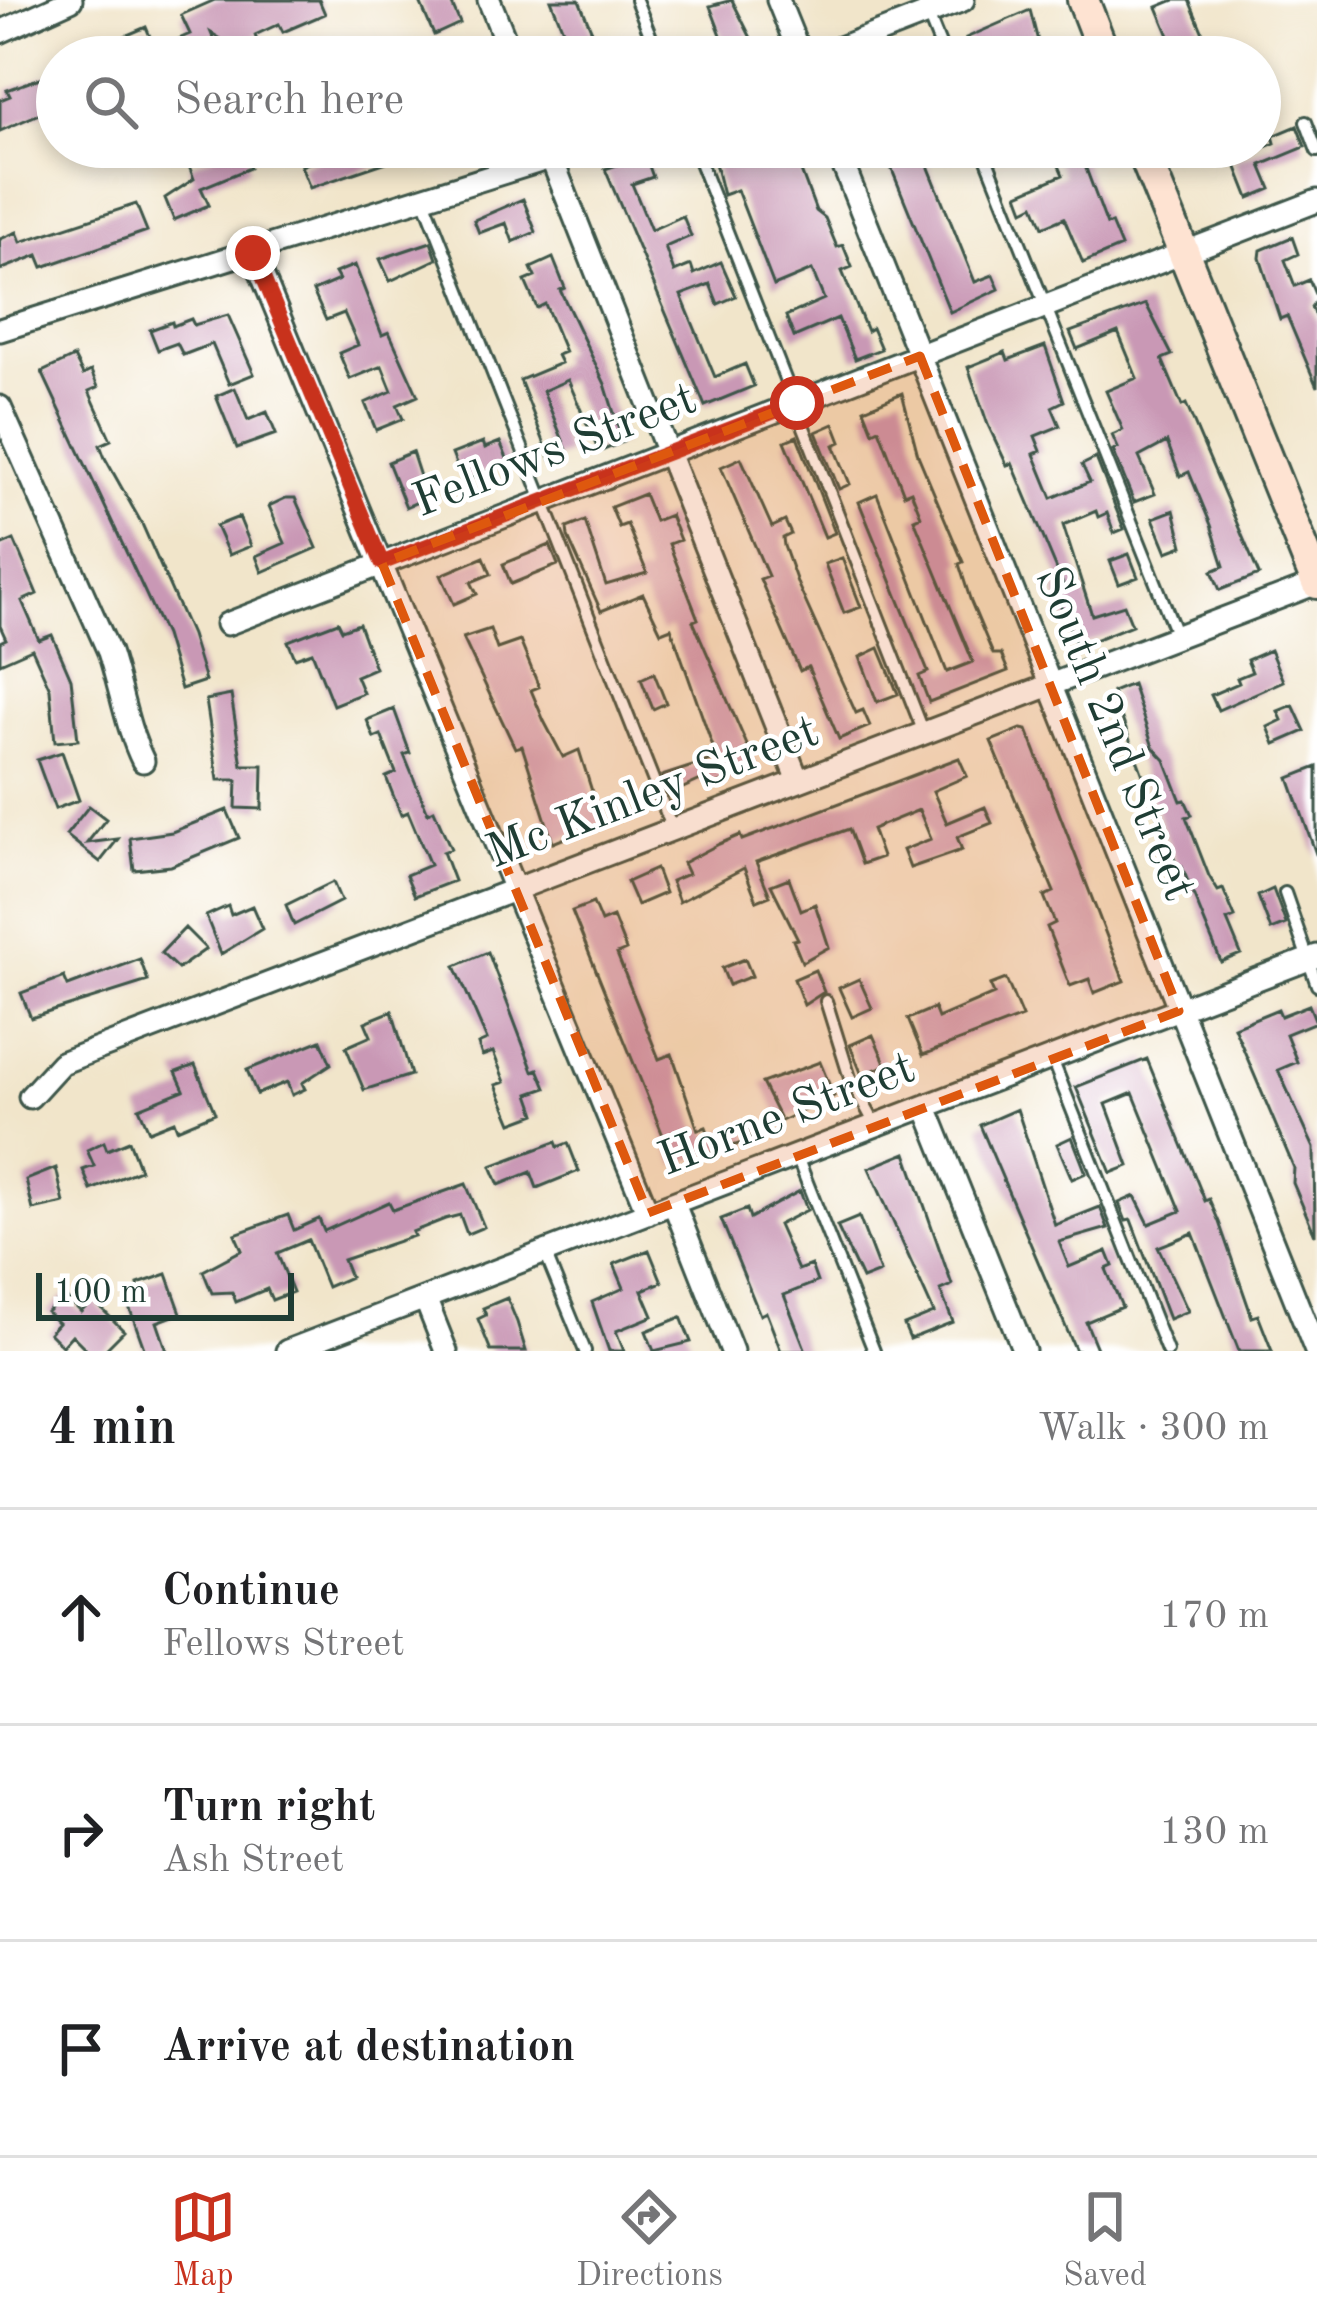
<!DOCTYPE html>
<html lang="en">
<head>
<meta charset="utf-8">
<style>
	:root { --surface:#fff; --page:#f6f6f6; --text:#202124; --muted:#757577; --line:#e0e0e0; --accent:#c8321e }
	body { margin:0; font-family:"Old Standard TT",serif; background:var(--page); color:var(--text) }
	.scale { position:absolute; left:36px; bottom:30px; width:258px; box-sizing:border-box; padding-left:12px; border:6px solid #1f3d34; border-top:0; font-size:33px; line-height:42px; white-space:nowrap; color:#1f3d34; -webkit-text-stroke:9px #fff; paint-order:stroke }
	.stop { position:absolute; width:36px; height:36px; margin:-27px; border:9px solid #c8321e; border-radius:50%; background:#fff }
	.stop.end { background:#c8321e; border-color:#fff; box-shadow:0 3px 12px #0008 }
	.list { margin:0; padding:0; list-style:none }
	h2 { display:flex; justify-content:space-between; align-items:center; height:156px; margin:0; padding:0 48px; font-size:51px }
	h2 small { font-size:39px; font-weight:400; color:var(--muted) }
	.list li { display:grid; grid-template-columns:78px 1fr auto; gap:36px; align-items:center; box-sizing:border-box; height:216px; padding:0 48px; border-top:3px solid var(--line) }
	.list b { display:block; font-size:45px; white-space:nowrap }
	.list p { margin:0; font-size:39px; white-space:nowrap; color:var(--muted) }
	.list em { font-size:39px; font-style:normal; color:var(--muted) }
	.icon { flex:none; width:66px; height:66px; fill:none; stroke:currentColor; stroke-width:2; stroke-linecap:round; stroke-linejoin:round }
	.map { position:relative; flex:none; width:1317px; height:1351px; overflow:hidden }
	.search { position:absolute; background:var(--surface); box-shadow:0 6px 18px #0003; left:36px; right:36px; top:36px; height:132px; display:flex; align-items:center; gap:30px; box-sizing:border-box; padding:0 42px; border-radius:66px; color:var(--muted); font-size:45px }
	.sheet { height:804px; background:var(--surface) }
	nav { display:flex; justify-content:space-around; align-items:center; box-sizing:border-box; height:168px; border-top:3px solid var(--line); background:var(--surface); font-size:33px; color:var(--muted) }
	nav a { display:grid; justify-items:center; gap:6px }
	nav .on { color:var(--accent) }
	.map>svg:first-child { display:block }
</style>
</head>
<body>
<div class="map">
<svg width="1317" height="1351" viewBox="0 0 1317 1351">
	<rect width="100%" height="100%" fill="#fff"/>
	<filter id="ink" filterUnits="userSpaceOnUse"><feTurbulence type="fractalNoise" baseFrequency=".00833" numOctaves="2"/><feDisplacementMap in="SourceGraphic" scale="24" xChannelSelector="R" yChannelSelector="G"/><feConvolveMatrix kernelMatrix="1 2 1 2 8 2 1 2 1" color-interpolation-filters="sRGB"/></filter>
	<filter id="wash" filterUnits="userSpaceOnUse"><feTurbulence type="fractalNoise" baseFrequency=".004" numOctaves="4" result="noise"/><feDisplacementMap in="SourceGraphic" scale="48" xChannelSelector="R" yChannelSelector="G"/><feGaussianBlur stdDeviation="2.7" result="paint"/><feColorMatrix in="noise" values="0 0 0 0 0 0 0 0 0 0 0 0 0 0 0 0 0 1.4 0 .05"/><feComposite in="paint" operator="in"/></filter>
	<g filter="url(#wash)">
		<rect width="100%" height="100%" fill="#f1e5ca"/>
		<g id="blocks">
			<path fill="#c998b5" d="M215 0H319L325 14 283 32 279 24 255 35 258 44 241 51 211 33 221 57H179L172 42 190 34 181 15Z
				M419 0H450L460 23 434 35Z
				M551 0H579L600 51 574 57Z
				M732 0 755 46 729 56 710 6Z
				M1174 0H1189L1213 57H1178L1157 7Z
				M1030 10 1042 57H1013L1007 41 974 55 966 38Z
				M146 27 154 46 147 49 151 57H76Z
				M57 72V106L0 131V100L10 96 7 90Z
				M1297 126 1305 147 1261 165 1271 189 1249 198 1234 160 1275 143 1273 136Z
				M220 147 274 148 247 159 250 168 201 188 209 205 174 220 165 198 194 179 189 166 222 152Z
				M348 147H427L428 148 310 188 301 166Z
				M711 147H792L816 211 825 218 837 247 843 245 852 267 842 271 867 331 872 328 881 349 855 359 838 318 794 337 786 316 824 299 812 270 774 286 737 190 723 195Z
				M892 147H950L925 158 975 282 993 275 999 289 950 312 884 150Z
				M1051 147H1078L1107 225 1111 223 1121 247 1083 263 1064 218 1043 227 1034 205 1024 210 1018 194 1063 175Z
				M645 155 653 177 632 184 651 230 683 216 691 236 665 247 674 272 691 265 694 274 721 262 736 296 718 304 710 284 681 295 715 377 745 364 754 386 705 406 605 169Z
				M523 199 536 232 513 242 506 223 479 233 474 220Z
				M136 204 147 231 43 267 38 255 0 270V239L17 232 21 242Z
				M1292 237 1298 254 1285 260 1295 286 1309 280 1317 299 1311 307 1317 321V387L1287 316 1280 319 1260 258 1261 250Z
				M431 242 437 259 390 281 380 259Z
				M553 258 565 288 560 290 605 384 623 442 599 452 568 380 543 391 568 453 551 460 520 380 561 363 557 355 565 352 545 304 537 308 525 281 535 277 531 268Z
				M355 265 382 335 389 332 418 396 397 405 403 419 376 430 365 403 392 391 382 366 350 379 339 353 358 345 344 313 326 320 313 291 339 280 335 273Z
				M1146 304 1172 355 1162 359 1182 406 1186 404 1259 575 1220 590 1212 571 1224 566 1211 525 1189 472 1180 476 1167 442 1139 457 1155 494 1134 502 1113 450 1118 448 1112 435 1123 430 1106 391 1137 378 1118 332 1077 349 1070 332Z
				M228 315 254 374 229 384 212 344 183 355 177 343 158 350 150 330 172 322 173 326 191 319 194 325Z
				M1045 346 1064 401 1052 407 1060 426 1035 436 1041 451 1034 454 1052 498 1090 482 1082 465 1096 458 1124 529 1114 533 1107 513 1098 517 1096 511 1063 525 1092 615 1124 605 1132 625 1077 647 1055 591 1063 584 1012 463 1007 465 988 425 968 367 1005 352 1008 360Z
				M74 357 83 375 91 371 98 387 89 391 111 440 100 445 105 458 142 524 191 635 205 681 181 689 165 635 42 372Z
				M235 388 248 420 267 412 276 434 237 448 216 396Z
				M902 393 918 455 963 562 959 564 971 602 993 654H1001L1008 671 929 702 919 676 928 672 859 502 877 494 947 672 973 662 914 519 921 516 911 491 904 494 879 429 873 432 864 409Z
				M834 424 841 442 834 445 850 484 839 489 816 432Z
				M797 436 835 533 825 537 785 441Z
				M483 442 485 448 500 442 509 463 463 481 452 454Z
				M412 452 427 498 406 507 388 462Z
				M741 458 772 527 785 521 791 534 783 538 784 546 798 585 856 713 863 710 870 726 839 739 808 667 800 671 760 579 768 576 721 467Z
				M644 494 655 521 670 515 680 540 669 544 698 619 693 621 757 768 709 788 705 778 670 794 662 776 717 758 671 628 661 632 643 594 601 611 568 537 567 528 585 521 606 585 647 573 627 524 619 527 611 507Z
				M286 498H295L317 548 262 572 256 556 285 543 269 506Z
				M1174 510 1183 546 1167 552 1153 518Z
				M239 517 251 546 229 555 216 526Z
				M14 540 37 594 22 601 39 640 52 635 71 679 78 740 55 742 50 689 32 649 0 663V642L6 639 0 626V546Z
				M550 545 558 565 511 584 503 564Z
				M1129 554 1138 577 1119 584 1110 561Z
				M484 557 491 574 471 582 477 594 454 604 441 575Z
				M842 558 861 607 844 613 825 564Z
				M338 622 342 630 359 624 375 668 356 676 363 693 333 705 312 652 295 658 288 641Z
				M490 629 497 649 520 641 539 687 531 690 544 721 563 757 579 750 602 823 553 843 522 746 515 748 463 638Z
				M879 648 898 694 877 702 860 657Z
				M1270 650 1283 681 1218 710 1211 695 1239 683 1237 678 1252 672 1247 660Z
				M654 673 666 703 653 709 641 679Z
				M1132 684 1153 747 1165 760 1181 801 1185 800 1192 815 1186 817 1209 876 1218 891 1223 889 1235 917 1227 920 1241 954 1221 962 1182 867 1178 869 1112 692Z
				M231 695 242 765H263L262 809 236 808 237 780H218L206 700Z
				M1293 705 1305 731 1275 744 1268 727 1282 720 1278 711Z
				M394 709 410 753 404 755 428 813 434 810 451 849 443 852 454 881 415 896 406 875 430 865 408 812 401 815 386 777 396 773 381 735 374 738 367 720Z
				M1021 729 1027 730 1124 981 1094 993 1089 979 1070 986 1047 927 1055 923 1044 896 1054 892 991 741Z
				M62 752 79 800 55 809 37 760Z
				M959 758 967 776 933 791 947 823 985 807 992 823 957 837 962 850 910 868 903 850 931 839 919 810 872 829 882 857 862 864 849 829 756 862 770 896 757 901 744 868 679 902 671 881 688 874 683 863 719 844 740 835 742 840Z
				M1317 767V854H1316L1289 778Z
				M89 806 106 819 87 843 118 839 100 862 66 835Z
				M227 810 239 838 171 866 134 870 130 838 172 832Z
				M656 869 665 893 637 905 627 882Z
				M789 878 801 910 815 904 829 947 802 962 793 940 798 939 771 885Z
				M333 882 341 901 294 925 286 905Z
				M1273 889 1286 924 1271 930 1258 896Z
				M593 903 601 922 613 917 626 950 617 954 659 1059 672 1054 698 1130 706 1127 710 1137 744 1123 751 1140 675 1165 572 911Z
				M228 906 231 915 252 906 262 929 221 954 206 916Z
				M185 928 206 949 178 969 161 953Z
				M488 952 533 1071 538 1069 546 1088 529 1094 536 1114 512 1123 496 1085 505 1082 493 1052 482 1056 478 1044 487 1040 455 966Z
				M140 959 148 981 31 1018 21 993 64 977 68 986Z
				M745 959 752 976 729 985 722 968Z
				M815 970 824 992 804 1005 794 979Z
				M859 979 872 1008 852 1017 839 988Z
				M1006 979 1022 1017 923 1055 908 1019 934 1008 938 1018 994 994 990 985Z
				M1309 1005 1316 1022 1286 1034 1297 1062 1278 1070 1314 1148 1315 1235 1293 1183 1294 1168 1234 1027 1278 1009 1281 1016Z
				M392 1011 411 1075 364 1090 346 1047 371 1036 365 1022Z
				M873 1035 886 1065 862 1075 850 1045Z
				M321 1040 331 1064 302 1083 305 1089 292 1095 287 1082 257 1094 247 1070Z
				M1147 1059 1205 1201 1209 1199 1219 1222 1252 1317 1258 1315 1272 1351H1239L1193 1233 1158 1247 1188 1311 1169 1319 1131 1220 1126 1221 1119 1203 1135 1196 1149 1224 1181 1211 1133 1093 1106 1104 1129 1166 1111 1173 1076 1087Z
				M820 1062 834 1096 781 1121 762 1083Z
				M195 1065 215 1113 177 1129 174 1121 149 1131 139 1108 184 1090 176 1072Z
				M1017 1109 1055 1225 1100 1207 1108 1228 1059 1242 1069 1267 1107 1251 1113 1266 1106 1269 1122 1307 1086 1322 1098 1351H1076L980 1125Z
				M1072 1137 1086 1173 1072 1179 1057 1144Z
				M129 1141 140 1170 91 1190 83 1170 94 1166 87 1150 104 1142 107 1150Z
				M556 1142 558 1147 568 1143 579 1171 537 1188 531 1172 499 1185 491 1166Z
				M906 1153 952 1285 940 1290 953 1322 910 1339 904 1325 934 1313 869 1168Z
				M56 1168 64 1203 33 1210 26 1180Z
				M466 1184 484 1227 467 1234 460 1215 445 1219 412 1232 414 1236 343 1260 350 1277 327 1287 308 1240 277 1253 293 1292 272 1300 267 1289 236 1302 232 1292 212 1293 203 1271 242 1250 235 1234 288 1215 294 1230 319 1219 324 1231 389 1202 393 1210Z
				M800 1191 807 1210 778 1225 798 1270 811 1265 817 1282 784 1295 806 1351H781L766 1312 760 1315 721 1219 747 1209 750 1218Z
				M859 1217 880 1272 862 1279 837 1226Z
				M649 1250 662 1282 642 1290 653 1316 616 1331 624 1351H609L592 1302 624 1288 614 1264Z
				M167 1274 181 1313 157 1322 167 1351H145L126 1298 140 1293 138 1284Z
				M64 1295 81 1312 93 1300 124 1331 104 1351H88L72 1335 62 1346 49 1333 58 1323 47 1312Z
				M507 1298 517 1322 526 1351H491L478 1319 486 1315 483 1308Z
				M681 1317 691 1342 654 1351 646 1331Z"/>
		</g>
	</g>
	<g filter="url(#ink)">
		<use href="#blocks" fill-opacity="0" stroke="#3e564a" stroke-width="3"/>
		<g fill="none" stroke-linecap="round" stroke-linejoin="round">
			<defs>
				<path id="lane" d="M636 0 659 57
					M922 0 945 57
					M1306 122 1317 151
					M694 147 924 733
					M982 147 1177 636
					M424 199 673 830
					M1285 893 1317 985
					M826 1001 850 1078 876 1126
					M1052 1059 1167 1351
					M797 1157 874 1351
					M545 1253 585 1351"/>
				<path id="street" d="M489 0 512 57
					M778 0 801 57
					M0 32 71 0
					M816 57 963 0
					M547 147 798 781
					M836 147 1316 1351
					M253 253 648 1213
					M0 330 585 147
					M0 407 109 652C121 689 126 726 143 761
					M227 624 1317 201
					M30 1097 61 1063 1317 583
					M926 1107 1024 1351
					M674 1204 732 1351
					M425 1298 446 1351
					M287 1351 1317 956"/>
				<path id="secondary" d="M1083 0 1105 57
					M1141 147 1317 583"/>
			</defs>
			<use href="#lane" stroke="#3e564a" stroke-width="16"/>
			<use href="#street" stroke="#3e564a" stroke-width="27"/>
			<use href="#secondary" stroke="#3e564a" stroke-width="36"/>
			<use href="#lane" stroke="#fff" stroke-width="10"/>
			<use href="#street" stroke="#fff" stroke-width="21"/>
			<use href="#secondary" stroke="#fee3d2" stroke-width="30"/>
		</g>
	</g>
	<g fill="none" stroke-linecap="round" stroke-linejoin="round" filter="url(#ink)">
		<path stroke="#c8321e" stroke-width="15" d="M253 253 382 563 797 403"/>
	</g>
	<path fill="#de580e" fill-opacity="0.2" stroke="#de580e" stroke-width="9" stroke-dasharray="24 15" stroke-linejoin="round" d="M920 356 1179 1011 648 1213 382 563Z"/>
	<g text-anchor="middle" dominant-baseline="central" stroke-width="9" stroke-linejoin="round" paint-order="stroke">
		<g font-size="48" fill="#1f3d34" stroke="#fff">
			<text transform="translate(555 451) rotate(-21)">Fellows Street</text>
			<text transform="translate(1114 734) rotate(68)">South 2nd Street</text>
			<text transform="translate(653 793) rotate(-21)">Mc Kinley Street</text>
			<text transform="translate(787 1115) rotate(-21)">Horne Street</text>
		</g>
	</g>
</svg>
<div class="scale">100 m</div>
<div class="stop" style="left:797px;top:403px"></div>
<div class="stop end" style="left:253px;top:253px"></div>
<div class="search"><svg class="icon" aria-label="search" viewBox="0 0 24 24"><circle cx="10" cy="10" r="6"/><path d="M15 15l6 6"/></svg>Search here</div>
</div>
<section class="sheet">
<h2>4 min<small>Walk · 300 m</small></h2>
<ul class="list">
<li><svg class="icon" aria-label="ahead" viewBox="0 0 24 24"><path d="M12 20V5M6 11l6-6 6 6"/></svg><div><b>Continue</b><p>Fellows Street</p></div><em>170 m</em></li>
<li><svg class="icon" aria-label="right" viewBox="0 0 24 24"><path d="M7 20v-9h11M14 6l5 5-5 5"/></svg><div><b>Turn right</b><p>Ash Street</p></div><em>130 m</em></li>
<li><svg class="icon" aria-label="arrive" viewBox="0 0 24 24"><path d="M6 21V4h12l-3 4 3 4H6"/></svg><div><b>Arrive at destination</b></div></li>
</ul>
</section>
<nav>
<a class="on"><svg class="icon" aria-label="map" viewBox="0 0 24 24"><path d="M3 6l6-2 6 2 6-2v14l-6 2-6-2-6 2zM9 4v14M15 6v14"/></svg>Map</a>
<a><svg class="icon" aria-label="directions" viewBox="0 0 24 24"><path d="M12 3l9 9-9 9-9-9zM9 14v-3h6M13 9l2 2-2 2"/></svg>Directions</a>
<a><svg class="icon" aria-label="saved" viewBox="0 0 24 24"><path d="M7 4h10v16l-5-4-5 4z"/></svg>Saved</a>
</nav>
</body>
</html>
